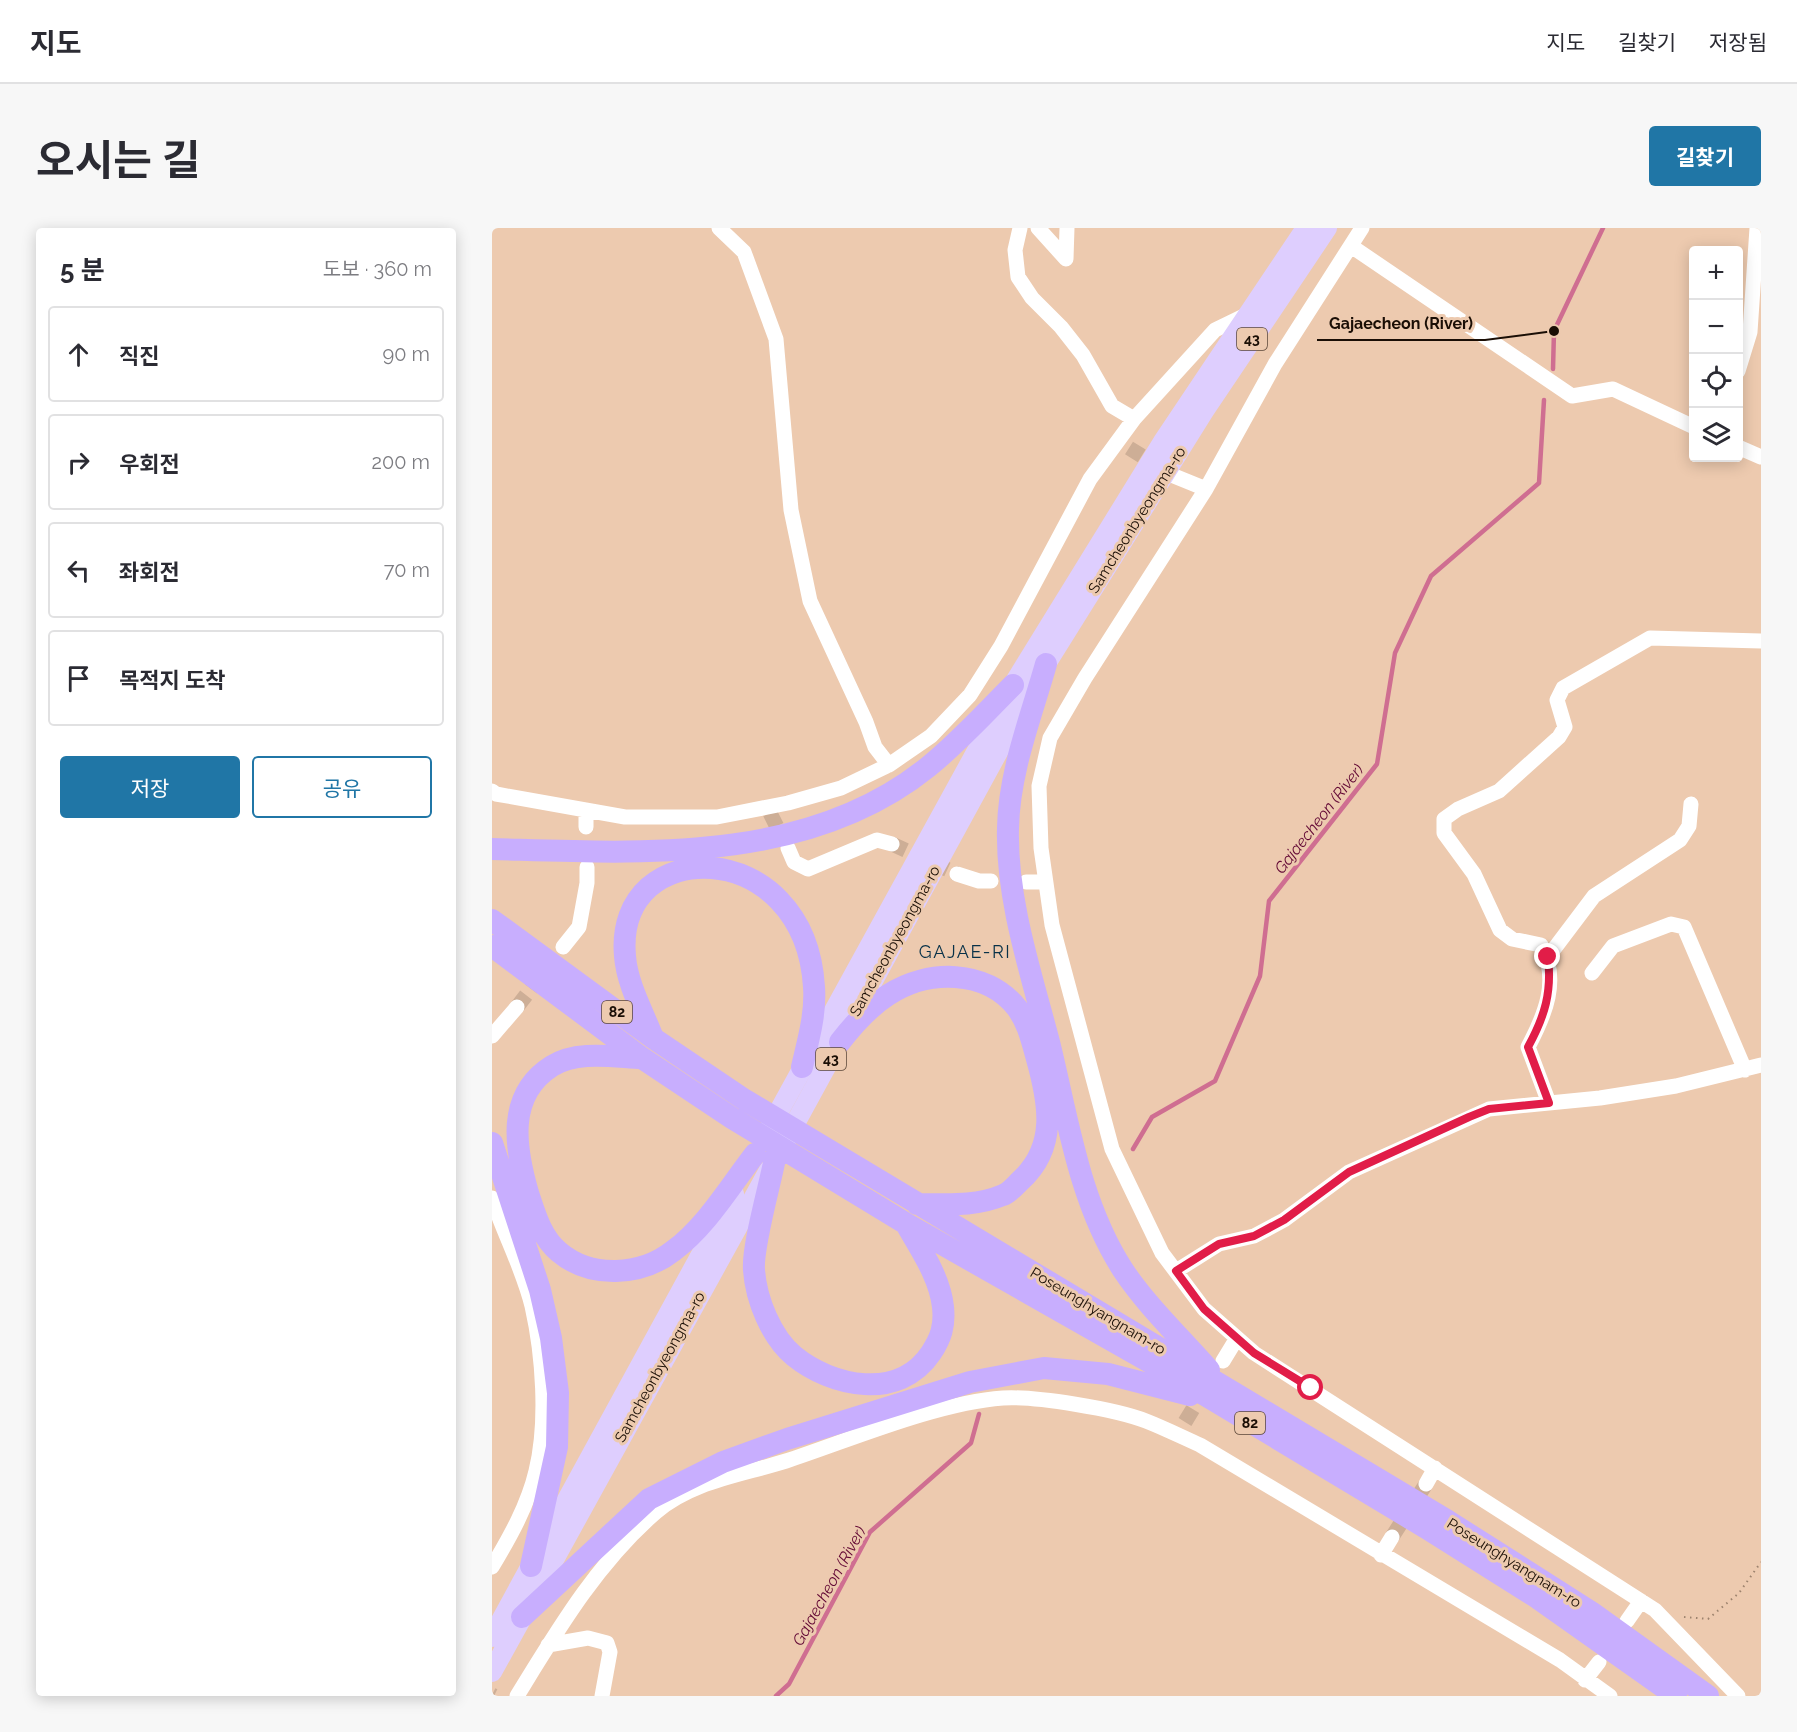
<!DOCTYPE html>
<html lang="ko">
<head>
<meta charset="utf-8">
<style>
	:root { --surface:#fff; --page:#f7f7f7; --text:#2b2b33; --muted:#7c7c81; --line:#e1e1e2; --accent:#2076a6 }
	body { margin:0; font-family:Raleway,"Noto Sans KR",sans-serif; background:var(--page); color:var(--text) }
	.controls { position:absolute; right:18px; top:18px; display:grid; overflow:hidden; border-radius:6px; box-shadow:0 3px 15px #0003 }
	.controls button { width:54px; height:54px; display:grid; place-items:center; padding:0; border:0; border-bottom:2px solid var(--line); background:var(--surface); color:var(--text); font:30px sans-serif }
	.stop { position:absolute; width:18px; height:18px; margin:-14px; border:4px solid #e11d48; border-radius:50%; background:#fff }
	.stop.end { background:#e11d48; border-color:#fff; box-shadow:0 2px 6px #0008 }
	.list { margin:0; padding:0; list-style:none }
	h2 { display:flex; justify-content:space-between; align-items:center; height:78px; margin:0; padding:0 24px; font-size:26px }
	h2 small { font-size:20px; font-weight:400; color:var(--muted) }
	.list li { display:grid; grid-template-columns:39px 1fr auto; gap:18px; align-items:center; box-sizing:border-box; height:96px; margin:0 12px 12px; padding:0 12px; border:2px solid var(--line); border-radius:6px }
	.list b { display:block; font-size:22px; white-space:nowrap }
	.list em { font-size:20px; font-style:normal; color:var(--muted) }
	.actions { display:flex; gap:12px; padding:18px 24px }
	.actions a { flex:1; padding:14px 0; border:2px solid var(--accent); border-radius:6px; text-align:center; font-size:21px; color:var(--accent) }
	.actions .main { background:var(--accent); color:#fff }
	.icon { flex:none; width:33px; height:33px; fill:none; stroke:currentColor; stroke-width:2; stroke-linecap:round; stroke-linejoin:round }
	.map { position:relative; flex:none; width:1269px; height:1468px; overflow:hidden; border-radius:6px }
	header { display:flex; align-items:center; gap:36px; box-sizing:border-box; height:84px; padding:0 30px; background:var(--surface); border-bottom:2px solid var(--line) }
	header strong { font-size:28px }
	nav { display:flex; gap:33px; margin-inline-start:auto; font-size:21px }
	.intro { display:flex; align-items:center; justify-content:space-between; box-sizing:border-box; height:144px; padding:0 36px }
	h1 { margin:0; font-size:42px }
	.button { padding:15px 27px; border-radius:6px; background:var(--accent); color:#fff; font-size:21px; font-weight:700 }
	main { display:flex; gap:36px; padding:0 36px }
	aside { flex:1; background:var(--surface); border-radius:6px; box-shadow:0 3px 15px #0003 }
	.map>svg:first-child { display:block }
</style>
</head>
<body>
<header>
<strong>지도</strong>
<nav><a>지도</a><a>길찾기</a><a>저장됨</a></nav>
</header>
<div class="intro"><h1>오시는 길</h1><a class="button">길찾기</a></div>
<main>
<aside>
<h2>5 분<small>도보 · 360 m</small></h2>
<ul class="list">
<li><svg class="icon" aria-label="ahead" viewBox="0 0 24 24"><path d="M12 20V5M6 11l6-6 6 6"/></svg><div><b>직진</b></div><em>90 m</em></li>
<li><svg class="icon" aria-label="right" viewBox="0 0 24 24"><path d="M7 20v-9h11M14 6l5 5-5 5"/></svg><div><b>우회전</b></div><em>200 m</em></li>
<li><svg class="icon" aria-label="left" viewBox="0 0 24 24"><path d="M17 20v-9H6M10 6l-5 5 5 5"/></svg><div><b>좌회전</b></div><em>70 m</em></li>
<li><svg class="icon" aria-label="arrive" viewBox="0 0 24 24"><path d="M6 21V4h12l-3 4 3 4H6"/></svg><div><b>목적지 도착</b></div></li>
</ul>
<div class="actions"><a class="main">저장</a><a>공유</a></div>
</aside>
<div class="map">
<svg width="1269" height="1468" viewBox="0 0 1269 1468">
	<rect width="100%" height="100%" fill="#edcaaf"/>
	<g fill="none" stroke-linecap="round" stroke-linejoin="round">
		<path stroke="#cf6e91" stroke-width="4.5" d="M1061 141 1062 103 1111 0
			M641 921 660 889 723 853 768 748 777 673 885 536 903 425 939 348 1047 255 1052 172
			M284 1468 297 1456 378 1304 479 1215 487 1186"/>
		<path stroke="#cdae96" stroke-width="15" stroke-dasharray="15 8" stroke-linecap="butt" d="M637 220 666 238
			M278 585 293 615
			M400 616 465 646
			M25 779 51 745
			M693 1194 715 1158
			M900 1309 934 1256
			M0 1467 2 1468"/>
		<path stroke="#9d836e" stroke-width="2" stroke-dasharray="1.5 4.5" stroke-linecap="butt" d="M1192 1389 1216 1391 1247 1365 1269 1334"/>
		<path stroke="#fff" stroke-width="15" d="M227 0 252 24 284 111 299 282 318 373 374 494 383 519 397 537
			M528 0 523 22 526 49 540 70 569 99 591 127 620 178 642 191 723 102 758 85
			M546 0 574 31 575 0
			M870 0 783 136 714 261 593 450 558 510 547 558 549 620 560 697 620 921 670 1025 712 1081 762 1125 1163 1382 1246 1468
			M859 18 1080 168 1121 161 1202 199
			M1246 143 1258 104 1265 0
			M1246 219 1269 229
			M682 248 714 261
			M0 563 4 566 133 589H225L296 575 349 560 397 537 439 508 478 467 509 418 598 251 642 191
			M94 582V599
			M296 620 302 634 316 641 385 612 400 616
			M465 646 487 653H499
			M534 654H554
			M71 719 87 699 95 655V639
			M1056 729 1102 668 1188 612 1197 598 1199 576
			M1100 745 1121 718 1179 696 1192 699 1253 842
			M0 808 25 779
			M1057 875 1036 819C1053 787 1068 752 1049 717L1020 711 1008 702 982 646 952 605V591L966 581 1007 563 1067 509 1073 499 1065 472 1071 460 1158 410 1269 413
			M0 970C12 1006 31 1041 40 1078 51 1127 56 1194 44 1243 36 1277 18 1309 0 1339
			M684 1043 727 1016 762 1008 792 992 857 944 997 881 1108 870 1184 858 1269 837
			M731 1133 745 1110
			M934 1256 943 1240
			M889 1327 900 1309
			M1135 1393 1149 1373
			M56 1417 96 1410 115 1415 118 1424 110 1468
			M1093 1452 1107 1434
			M25 1468C65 1403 105 1335 164 1284 200 1253 250 1247 294 1233 358 1212 444 1175 511 1170 544 1168 623 1181 654 1193 672 1200 690 1209 708 1217L1068 1432 1118 1468"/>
		<path stroke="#decefe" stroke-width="20" d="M276 903 521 457 672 212 814 0
			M293 914 554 436 712 183 835 0
			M0 1409 242 966
			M0 1444 277 942"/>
		<path stroke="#c8aefe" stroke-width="22" d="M554 436C539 489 517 544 516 600 514 671 539 745 557 814 576 891 587 974 631 1042 655 1078 688 1109 717 1142
			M0 621C146 625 315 637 436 539 467 514 493 485 521 457
			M0 692 161 810 253 872 956 1293 1099 1384 1216 1468
			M0 718 150 830 240 890 413 995 663 1137 936 1301 1044 1369 1184 1468
			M161 810C151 784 135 756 133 728 122 605 313 606 322 759 324 786 316 813 310 839
			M348 814C362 796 377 779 396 767 436 741 494 741 525 780 536 795 540 813 545 831 557 874 566 919 528 953 523 958 517 965 511 967 483 979 454 976 425 976
			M150 830C122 829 85 822 60 838 14 867 23 920 36 965 43 986 49 1009 67 1024 99 1051 149 1048 181 1023 214 999 238 958 263 926
			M0 915 48 1062 59 1110 66 1165 65 1219 39 1338
			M283 930C278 957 260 1019 262 1042 264 1071 279 1109 302 1128 340 1159 407 1173 439 1125 449 1110 453 1098 451 1079 448 1049 428 1021 414 996
			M30 1389 157 1271 231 1234 295 1211 478 1154 552 1140 616 1146 698 1167"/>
	</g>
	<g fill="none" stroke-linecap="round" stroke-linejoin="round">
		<path stroke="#e11d48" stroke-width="8" d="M819 1160 762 1125 712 1081 684 1043 727 1016 762 1008 792 992 857 944 977 889 997 881 1057 875 1036 819C1053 788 1060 764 1056 729"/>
	</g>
	<g text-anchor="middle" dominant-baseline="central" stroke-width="6" stroke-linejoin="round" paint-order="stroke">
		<g fill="#edcaaf" stroke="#594638" stroke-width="1.5">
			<rect x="745" y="100" width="30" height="22" rx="4.5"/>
			<rect x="110" y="773" width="30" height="22" rx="4.5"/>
			<rect x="324" y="820" width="30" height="22" rx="4.5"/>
			<rect x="743" y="1184" width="30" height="22" rx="4.5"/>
		</g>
		<g font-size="14" font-weight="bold" fill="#1a0e05">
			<text x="760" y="111">43</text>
			<text x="125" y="784">82</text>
			<text x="339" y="831">43</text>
			<text x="758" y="1195">82</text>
		</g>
		<g font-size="15" fill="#1a0e05" stroke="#edcaaf">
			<text transform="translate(645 292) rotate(-58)">Samcheonbyeongma-ro</text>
			<text transform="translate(403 713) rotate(-61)">Samcheonbyeongma-ro</text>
			<text transform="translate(606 1083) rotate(31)">Poseunghyangnam-ro</text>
			<text transform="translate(168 1139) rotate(-61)">Samcheonbyeongma-ro</text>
			<text transform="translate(1022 1335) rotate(32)">Poseunghyangnam-ro</text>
		</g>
		<g font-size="16" font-style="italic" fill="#620734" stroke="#edcaaf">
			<text transform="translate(827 591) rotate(-52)">Gajaecheon (River)</text>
			<text transform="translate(337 1358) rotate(-61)">Gajaecheon (River)</text>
		</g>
		<g font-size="18" letter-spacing="1.5" fill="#083148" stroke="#edcaaf">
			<text x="473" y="723">GAJAE-RI</text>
		</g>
	</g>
	<path fill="none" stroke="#1a0e05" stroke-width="2" d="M1062 103L993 112H825"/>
	<circle fill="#1a0e05" stroke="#edcaaf" stroke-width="2" cx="1062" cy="103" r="6"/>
	<g font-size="16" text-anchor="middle" font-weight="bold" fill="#1a0e05" stroke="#edcaaf" stroke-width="6" stroke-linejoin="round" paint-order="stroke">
		<text x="909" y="101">Gajaecheon (River)</text>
	</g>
</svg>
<div class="controls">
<button>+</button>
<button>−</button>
<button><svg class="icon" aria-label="locate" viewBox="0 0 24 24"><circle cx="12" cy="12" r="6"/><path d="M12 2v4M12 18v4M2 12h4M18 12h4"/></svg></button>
<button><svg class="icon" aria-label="layers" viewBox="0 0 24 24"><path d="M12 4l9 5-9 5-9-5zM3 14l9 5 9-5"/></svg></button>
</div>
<div class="stop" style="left:819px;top:1160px"></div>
<div class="stop end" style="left:1056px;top:729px"></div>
</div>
</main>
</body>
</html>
